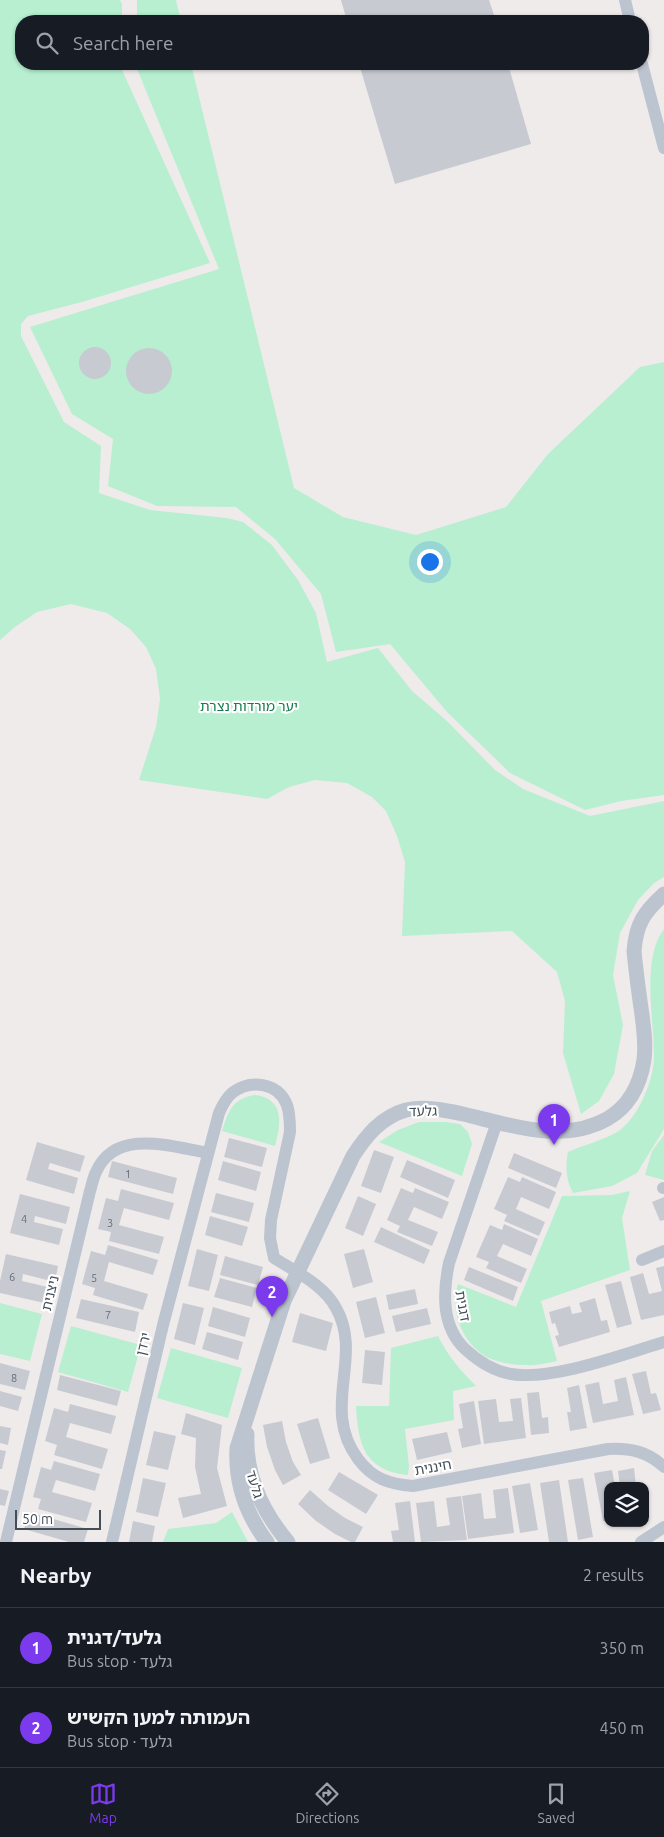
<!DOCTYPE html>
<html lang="en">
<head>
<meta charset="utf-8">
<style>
	:root { --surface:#171b24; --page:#20242c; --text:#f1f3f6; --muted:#9ea1a6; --line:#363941; --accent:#7c3aed }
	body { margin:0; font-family:Ubuntu,"Noto Sans Hebrew",sans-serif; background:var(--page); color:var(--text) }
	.controls { position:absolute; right:15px; bottom:15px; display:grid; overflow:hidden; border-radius:10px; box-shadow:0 1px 4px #0004 }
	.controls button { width:45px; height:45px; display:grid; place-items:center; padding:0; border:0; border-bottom:1px solid var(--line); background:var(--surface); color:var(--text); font:25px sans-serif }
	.scale { position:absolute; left:15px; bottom:12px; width:86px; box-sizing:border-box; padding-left:5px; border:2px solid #444e59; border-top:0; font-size:14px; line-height:18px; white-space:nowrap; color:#444e59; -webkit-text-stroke:4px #fff; paint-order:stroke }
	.you { position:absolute; left:429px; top:561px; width:18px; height:18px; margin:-12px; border:4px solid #fff; border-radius:50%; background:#1a73e8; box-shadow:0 0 0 8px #1a73e833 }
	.badge { display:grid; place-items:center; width:32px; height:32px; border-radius:50%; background:var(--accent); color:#fff; font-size:16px; font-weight:700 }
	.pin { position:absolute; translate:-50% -41px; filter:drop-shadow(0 1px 2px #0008) }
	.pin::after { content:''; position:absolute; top:26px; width:18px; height:15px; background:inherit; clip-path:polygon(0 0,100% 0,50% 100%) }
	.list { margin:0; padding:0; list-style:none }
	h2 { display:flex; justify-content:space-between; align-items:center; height:65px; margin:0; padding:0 20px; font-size:21px }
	h2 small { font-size:16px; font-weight:400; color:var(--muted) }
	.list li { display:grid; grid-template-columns:32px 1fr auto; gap:15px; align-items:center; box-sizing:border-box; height:80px; padding:0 20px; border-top:1px solid var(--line) }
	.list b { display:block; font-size:19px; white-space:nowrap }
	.list p { margin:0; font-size:16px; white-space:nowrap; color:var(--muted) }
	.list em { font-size:16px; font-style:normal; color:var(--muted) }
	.icon { flex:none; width:28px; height:28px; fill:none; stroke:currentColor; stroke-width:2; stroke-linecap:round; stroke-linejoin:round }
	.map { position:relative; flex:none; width:664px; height:1542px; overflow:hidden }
	.search { position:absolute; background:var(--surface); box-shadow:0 1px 4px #0004; left:15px; right:15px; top:15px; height:55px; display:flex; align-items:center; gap:12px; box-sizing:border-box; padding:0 18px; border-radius:20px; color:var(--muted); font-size:19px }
	.sheet { height:225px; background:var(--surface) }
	nav { display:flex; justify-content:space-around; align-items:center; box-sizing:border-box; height:70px; border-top:1px solid var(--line); background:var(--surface); font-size:14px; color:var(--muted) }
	nav a { display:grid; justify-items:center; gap:2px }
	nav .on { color:var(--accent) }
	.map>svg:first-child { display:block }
</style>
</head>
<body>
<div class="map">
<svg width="664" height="1542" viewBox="0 0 664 1542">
	<rect width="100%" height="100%" fill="#efebeb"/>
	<path fill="#b7efd0" d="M0 0H120L122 4V21H21V64H122V70L210 263 82 302 28 316 21 324V336L64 422 101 446 99 493 150 510 227 518 243 522 272 545 298 580 316 613 327 662 378 648 412 691 447 721 495 770 523 789 590 816 664 801V877L654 883 638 900 620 933 613 975 623 1025 614 1074 599 1101 581 1114 563 1053 565 1001 557 972 512 931 402 936 405 862 397 836 386 811 372 797 347 783 315 780 289 787 267 799 139 780 156 727 160 699 156 669 146 647 130 629 107 613 71 604 37 612 15 627 0 640Z
		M137 0H176L181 21H137Z
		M135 64H191L294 488 343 517 416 535 506 507 548 454 640 367 664 362V795L621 801 585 810 510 773 447 712 390 644 336 652 321 594 275 539 236 507 157 506 108 486 113 439 72 414 30 327 219 269Z
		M664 929V1129L637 1173 612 1186 573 1193C566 1180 565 1167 568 1152 581 1146 606 1139 617 1132 627 1126 636 1113 641 1103 648 1089 654 1072 654 1055 654 1019 641 959 664 929Z
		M255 1095C285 1099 281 1124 275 1146L222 1131C229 1110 232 1099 255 1095Z
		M419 1122H445L460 1124 468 1132 472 1144 462 1176 379 1142 398 1130Z
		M664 1135V1180L645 1175 652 1151Z
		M630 1191 622 1218 630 1270 541 1301 557 1361C547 1363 536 1366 526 1365 515 1365 501 1363 491 1359 464 1347 449 1313 458 1284L516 1307 562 1196 612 1195Z
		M0 1303 42 1314 30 1361 0 1354Z
		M71 1326 141 1345 128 1392 58 1372Z
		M438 1336C448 1356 460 1370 476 1386L453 1391 454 1420 405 1429 409 1466 408 1475C365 1471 358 1445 356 1406H389L391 1348Z
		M171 1348 242 1368 228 1418 157 1398Z
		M232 1512 248 1542H163L168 1529 216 1523Z"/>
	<path fill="#c8cad1" d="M341 0H489L496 21H347Z
		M359 64H508L531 144 395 184Z
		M79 363a16 16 0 1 1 32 0a16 16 0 1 1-32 0Z
		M126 371a23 23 0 1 1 46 0a23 23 0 1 1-46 0Z
		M229 1138 267 1148 262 1167 224 1157Z
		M37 1142 85 1156 80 1172 50 1163 48 1169 78 1178 74 1194 26 1180Z
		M374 1150 394 1157 381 1193 361 1186Z
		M514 1153 562 1173 556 1188 508 1168Z
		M407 1160 455 1180 448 1198 400 1177Z
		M112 1161 177 1178 173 1194 108 1177Z
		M223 1161 261 1172 256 1191 218 1180Z
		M508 1177 520 1182 522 1177 556 1192 549 1209 521 1197 516 1209 545 1222 539 1236 504 1221 507 1215 494 1209Z
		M401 1188 413 1193 415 1188 449 1202 442 1219 414 1207 408 1220 438 1232 432 1246 397 1232 400 1226 387 1220Z
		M121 1189 174 1203 169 1220 124 1208 119 1225 164 1237 159 1254 109 1241 111 1232 98 1229 106 1198 118 1201Z
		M216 1193 254 1203 249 1222 211 1212Z
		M20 1194 70 1207 66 1224 35 1216 34 1222 63 1229 59 1245 10 1233Z
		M358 1196 376 1204 363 1236 345 1228Z
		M664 1197V1220L660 1221 652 1202Z
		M210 1216 248 1227 242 1246 205 1235Z
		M504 1224 538 1239 531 1256 503 1244 497 1256 527 1269 521 1283 486 1268 489 1262 476 1257 490 1225 502 1230Z
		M381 1227 430 1250 424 1264 374 1242Z
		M108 1245 158 1260 153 1275 109 1262 104 1281 148 1294 143 1310 93 1295 95 1288 82 1284 91 1251 105 1255Z
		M197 1249 218 1255 209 1291 188 1286Z
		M364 1249 373 1282 353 1288 344 1254Z
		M6 1254 58 1266 55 1282 23 1274 22 1281 52 1288 49 1304 0 1293V1281Z
		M225 1256 263 1267 258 1285 220 1275Z
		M664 1266V1315L641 1320 630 1277 643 1273 649 1294 662 1291 656 1268Z
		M469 1267 518 1287 513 1301 464 1280Z
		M220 1278 257 1288 252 1307 214 1297Z
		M621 1281 632 1324 617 1328 605 1285Z
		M415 1289 418 1304 389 1310 386 1295Z
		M376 1297 385 1333 365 1338 356 1302Z
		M595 1298 601 1321 607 1320 610 1332 559 1347 555 1336 559 1335 555 1323 552 1324 549 1312 570 1306 572 1314 582 1312 579 1303Z
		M81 1299 139 1312 135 1332 76 1318Z
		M183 1303 204 1308 195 1345 174 1339Z
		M213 1307 250 1318 245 1337 208 1326Z
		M427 1308 431 1324 396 1332 392 1316Z
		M300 1313 333 1323 326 1351 292 1342Z
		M207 1332 243 1342 238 1360 202 1349Z
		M365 1350 385 1352 382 1385 362 1383Z
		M0 1363 30 1371 25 1390 0 1384Z
		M646 1371 651 1394 656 1393 661 1410 643 1414 632 1374Z
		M60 1375 121 1391 117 1406 57 1390Z
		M626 1377 634 1415 593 1423 585 1385 599 1382 603 1404 618 1401 614 1380Z
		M579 1385 587 1428 570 1431 567 1412H571L567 1388Z
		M0 1391 22 1397 18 1411 0 1406Z
		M539 1392 542 1418 548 1417 549 1433 531 1435 527 1393Z
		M521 1398 526 1438 484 1444 478 1401 496 1399 499 1422 513 1421 510 1399Z
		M474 1401 481 1444 462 1448 458 1429 463 1428 459 1404Z
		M70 1404 116 1416 111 1434 70 1423 66 1437 108 1449 102 1469 54 1455 57 1445 45 1441 54 1408 68 1412Z
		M186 1413 222 1425 217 1468 227 1506 183 1518 178 1498 201 1494 195 1467 196 1438 181 1434Z
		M318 1418 330 1458 310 1464 297 1424Z
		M282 1421 286 1442 293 1462 301 1475 283 1485 275 1470 267 1447 263 1425Z
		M0 1426 11 1428 8 1445 0 1443Z
		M154 1431 176 1436 168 1470 146 1465Z
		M447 1432 452 1452 417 1460 412 1439Z
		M0 1450 6 1451 2 1469H0Z
		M54 1461 100 1474 95 1491 56 1480 52 1492 92 1503 86 1522 38 1509 41 1499 33 1497 41 1467 51 1470Z
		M634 1468 636 1486H620L618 1471Z
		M612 1470 615 1486H608V1520L603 1521 594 1473Z
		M339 1472 378 1495 366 1514 328 1490Z
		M143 1478 166 1483 158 1517 136 1512Z
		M583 1478 593 1537 578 1540 568 1480Z
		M559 1480 568 1542H549L540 1483Z
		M530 1483 538 1530 520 1533 512 1486Z
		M508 1488 514 1533 468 1539 462 1496 481 1493 484 1519 496 1518 493 1490Z
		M0 1489 9 1491 5 1506 0 1505Z
		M310 1490 328 1506 345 1518 363 1527 355 1542H351L335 1534 316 1521 298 1504Z
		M461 1496 467 1540 421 1542 416 1503 434 1501 437 1527 450 1525 446 1498Z
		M410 1501 415 1542H393L391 1531 399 1530 395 1503Z
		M29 1512 88 1529 84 1542H69L24 1529Z
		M133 1521 155 1526 152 1542H129Z"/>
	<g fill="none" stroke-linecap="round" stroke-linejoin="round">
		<path stroke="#bcc5cf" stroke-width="12" d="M625 0 630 21
			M642 64 664 148
			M497 1122 449 1263C443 1292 441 1326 465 1349 478 1361 493 1371 511 1374 552 1381 624 1354 664 1342
			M663 1188H664
			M642 1260 664 1251
			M6 1542 90 1191C92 1185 93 1178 96 1172 116 1127 172 1147 208 1153
			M112 1542 163 1325 219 1113C222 1106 226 1098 232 1093 250 1079 278 1082 287 1105 290 1114 290 1123 290 1132L271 1220 270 1238 274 1258C296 1272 324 1285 336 1308 364 1357 320 1408 358 1459 373 1479 389 1484 413 1486L608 1449C630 1448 647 1451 664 1467
			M641 1542 664 1527"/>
		<path stroke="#bcc5cf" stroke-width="15" d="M247 1434C245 1476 262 1511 288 1542
			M267 1542C246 1514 235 1484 237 1448L284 1301 353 1156C366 1136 381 1117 406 1110 424 1106 445 1110 463 1114 510 1125 562 1144 607 1119 630 1106 640 1085 644 1060 646 1045 644 1030 642 1015 639 994 636 972 634 951 636 924 644 912 664 894"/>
	</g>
	<g text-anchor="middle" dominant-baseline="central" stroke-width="4.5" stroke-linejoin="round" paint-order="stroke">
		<g font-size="11" fill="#656d77">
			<text x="128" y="1174">1</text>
			<text x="24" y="1219">4</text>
			<text x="110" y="1223">3</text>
			<text x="12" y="1277">6</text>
			<text x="94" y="1278">5</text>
			<text x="108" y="1315">7</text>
			<text x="14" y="1378">8</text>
		</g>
		<g font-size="14" fill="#147b4e" stroke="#fff">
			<text x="249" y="706">יער מורדות נצרת</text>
		</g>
		<g font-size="14" fill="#444e59" stroke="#fff">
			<text transform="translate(423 1111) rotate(-1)">גלעד</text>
			<text transform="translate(50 1293) rotate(-77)">ניצנית</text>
			<text transform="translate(463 1306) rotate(80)">דגנית</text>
			<text transform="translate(143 1344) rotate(-76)">ירדן</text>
			<text transform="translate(433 1467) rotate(-10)">חיננית</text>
			<text transform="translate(255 1484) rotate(73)">גלעד</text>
		</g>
	</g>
</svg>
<div class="controls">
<button><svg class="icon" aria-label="layers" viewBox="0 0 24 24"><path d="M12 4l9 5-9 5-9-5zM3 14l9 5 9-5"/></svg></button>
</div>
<div class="scale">50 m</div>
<div class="you"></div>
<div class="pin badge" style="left:554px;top:1145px">1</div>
<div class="pin badge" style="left:272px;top:1317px">2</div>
<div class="search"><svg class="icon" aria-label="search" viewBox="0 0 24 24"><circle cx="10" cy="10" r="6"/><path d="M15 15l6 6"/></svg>Search here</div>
</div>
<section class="sheet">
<h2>Nearby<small>2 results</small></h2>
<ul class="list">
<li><span class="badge">1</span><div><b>גלעד/דגנית</b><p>Bus stop · גלעד</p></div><em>350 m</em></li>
<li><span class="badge">2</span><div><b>העמותה למען הקשיש</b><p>Bus stop · גלעד</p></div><em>450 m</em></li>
</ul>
</section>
<nav>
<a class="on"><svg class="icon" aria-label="map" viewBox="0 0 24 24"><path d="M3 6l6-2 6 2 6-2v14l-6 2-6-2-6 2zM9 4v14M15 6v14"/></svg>Map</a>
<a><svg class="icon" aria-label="directions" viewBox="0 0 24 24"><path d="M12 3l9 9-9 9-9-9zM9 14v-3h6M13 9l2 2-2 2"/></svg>Directions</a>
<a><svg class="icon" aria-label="saved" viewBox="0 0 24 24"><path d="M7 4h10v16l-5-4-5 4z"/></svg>Saved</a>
</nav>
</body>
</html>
